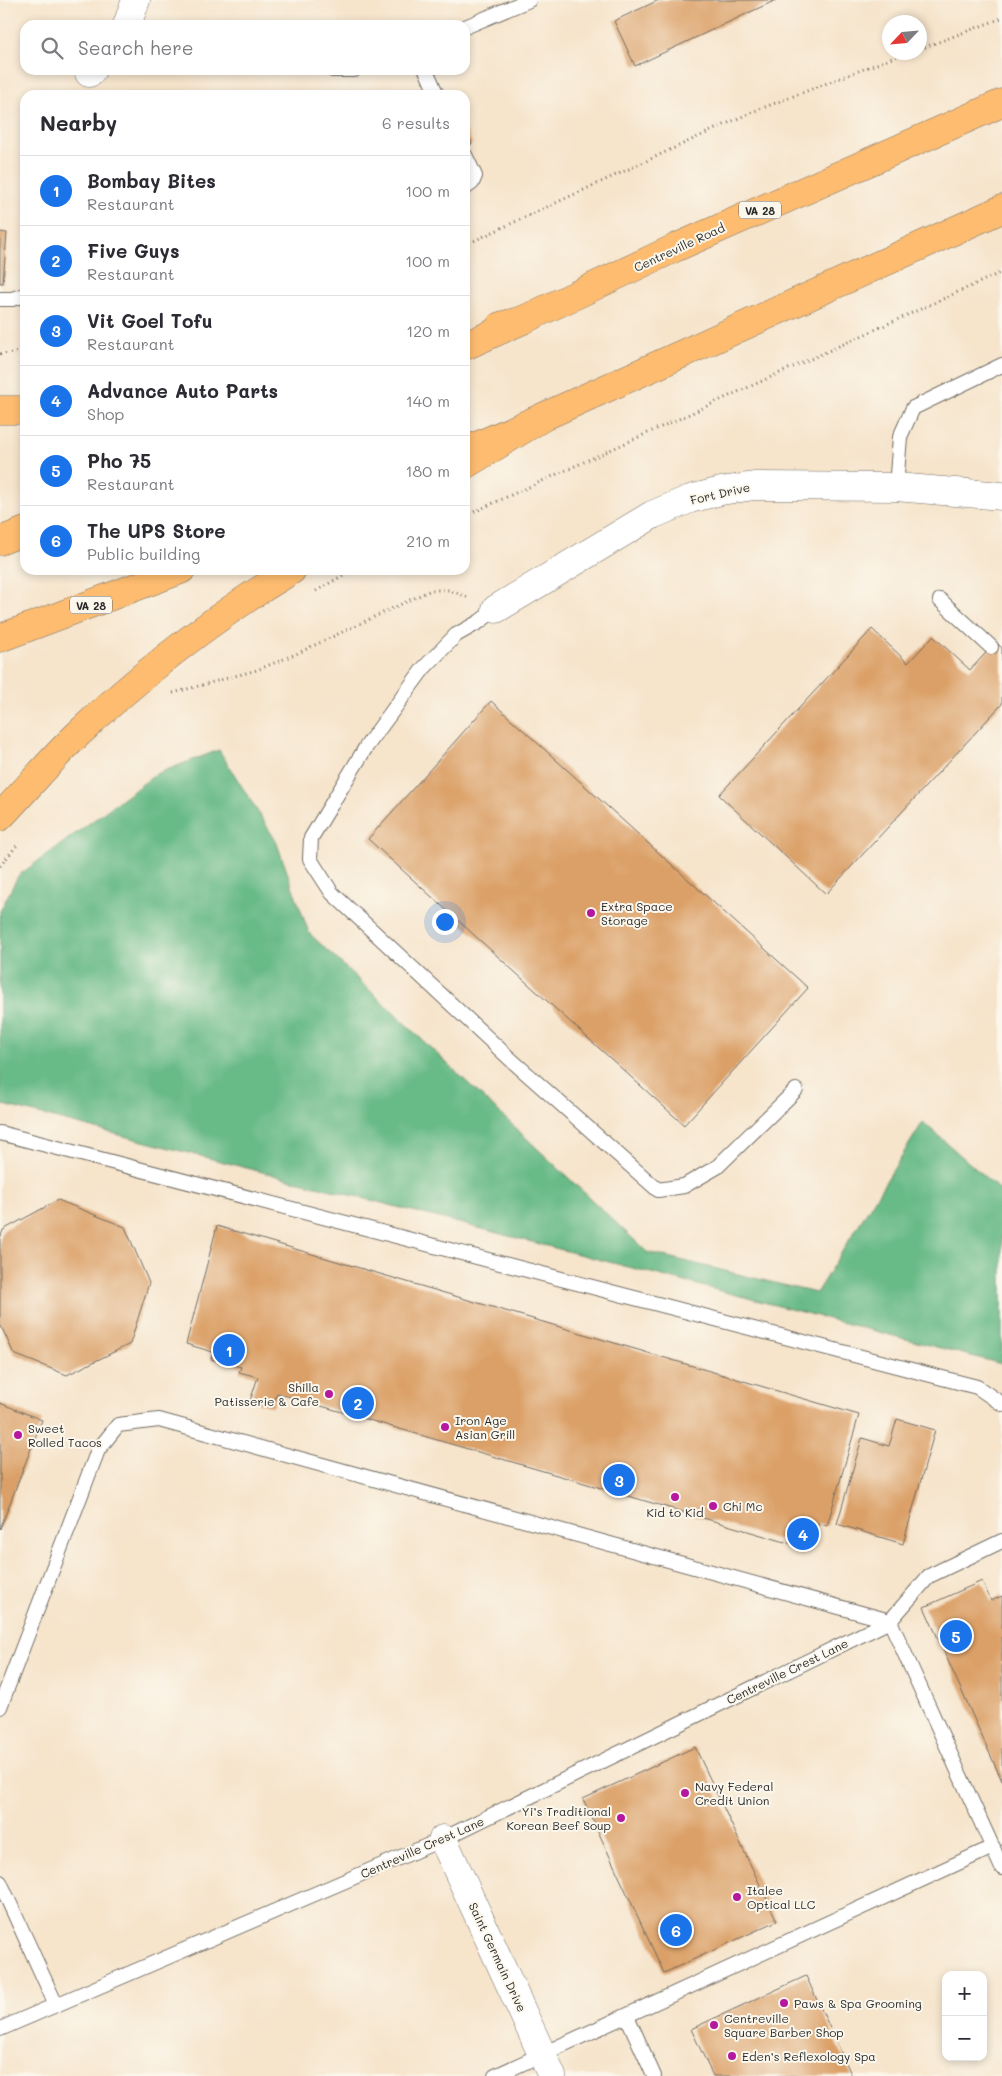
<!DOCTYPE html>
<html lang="en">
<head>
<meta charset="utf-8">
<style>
	:root { --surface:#fff; --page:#f7f7f7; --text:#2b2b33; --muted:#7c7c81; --line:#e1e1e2; --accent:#1a73e8 }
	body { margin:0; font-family:Mali,sans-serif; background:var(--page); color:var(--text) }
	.controls { position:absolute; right:15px; bottom:15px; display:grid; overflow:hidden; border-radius:10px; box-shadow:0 2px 8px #0003 }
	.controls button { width:45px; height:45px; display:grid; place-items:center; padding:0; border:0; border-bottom:1px solid var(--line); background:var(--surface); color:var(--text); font:25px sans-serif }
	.compass { position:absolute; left:882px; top:15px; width:45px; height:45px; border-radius:50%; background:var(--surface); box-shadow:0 2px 8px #0003; rotate:244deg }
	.you { position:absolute; left:444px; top:921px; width:18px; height:18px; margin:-12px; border:4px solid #fff; border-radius:50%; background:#1a73e8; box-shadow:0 0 0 8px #1a73e833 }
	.badge { display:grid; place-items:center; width:32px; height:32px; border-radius:50%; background:var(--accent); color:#fff; font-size:16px; font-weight:700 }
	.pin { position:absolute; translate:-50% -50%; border:2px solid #fff; box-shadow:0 1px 5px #0006 }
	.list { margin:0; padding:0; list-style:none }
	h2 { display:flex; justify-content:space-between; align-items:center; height:65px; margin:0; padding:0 20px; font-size:21px }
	h2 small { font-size:16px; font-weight:400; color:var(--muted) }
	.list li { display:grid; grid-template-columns:32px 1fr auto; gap:15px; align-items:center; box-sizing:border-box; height:70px; padding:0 20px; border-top:1px solid var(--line) }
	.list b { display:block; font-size:19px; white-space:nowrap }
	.list p { margin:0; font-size:16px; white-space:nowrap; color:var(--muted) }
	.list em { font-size:16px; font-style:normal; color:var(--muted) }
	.icon { flex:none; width:28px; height:28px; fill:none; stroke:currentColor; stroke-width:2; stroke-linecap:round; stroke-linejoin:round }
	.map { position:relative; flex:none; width:1002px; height:2076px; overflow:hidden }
	.search { position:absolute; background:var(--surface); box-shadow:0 2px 8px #0003; left:20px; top:20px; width:450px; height:55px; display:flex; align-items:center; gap:12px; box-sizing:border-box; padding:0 18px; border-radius:15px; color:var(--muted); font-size:19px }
	.panel { position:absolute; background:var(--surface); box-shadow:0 2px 8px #0003; left:20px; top:90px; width:450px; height:485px; border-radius:15px }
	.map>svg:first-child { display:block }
</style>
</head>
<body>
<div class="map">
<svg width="1002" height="2076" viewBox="0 0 1002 2076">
	<rect width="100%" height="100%" fill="#fbf7ec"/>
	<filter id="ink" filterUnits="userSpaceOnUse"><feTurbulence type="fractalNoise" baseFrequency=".02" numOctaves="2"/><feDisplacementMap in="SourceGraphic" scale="10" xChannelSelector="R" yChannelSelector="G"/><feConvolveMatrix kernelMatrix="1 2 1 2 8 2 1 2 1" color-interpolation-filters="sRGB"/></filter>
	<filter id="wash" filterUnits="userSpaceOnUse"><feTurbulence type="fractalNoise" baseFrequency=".0096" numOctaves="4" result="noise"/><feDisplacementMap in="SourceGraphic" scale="20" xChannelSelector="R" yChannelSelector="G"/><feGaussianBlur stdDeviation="1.12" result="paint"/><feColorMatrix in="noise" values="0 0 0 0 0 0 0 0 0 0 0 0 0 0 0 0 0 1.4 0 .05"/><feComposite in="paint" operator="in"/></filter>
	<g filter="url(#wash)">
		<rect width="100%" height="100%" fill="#f6e4cb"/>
		<path fill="#68ba86" stroke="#4a7258" d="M219 750 276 841 309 933 647 1252 816 1293 923 1122 1002 1192V1364L0 1104V911L18 876 156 774Z"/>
		<g id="blocks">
			<path fill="#dba067" d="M659 0H776L635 66 614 21Z
				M465 128 472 144 465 147Z
				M0 232 7 233 3 283H0Z
				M872 629 908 663 933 636 970 670 996 642 1002 648V704L826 894 719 795Z
				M491 701 808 988 684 1125 368 839Z
				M58 1200 125 1227 149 1283 130 1344 67 1375 14 1354 0 1324V1239L3 1230Z
				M217 1226 859 1415 827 1526 817 1523 809 1549 277 1393 273 1407 250 1401 258 1377 239 1372 241 1367 211 1359 213 1352 186 1344Z
				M0 1403 42 1420 0 1529Z
				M897 1419 935 1430 903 1544 837 1524 862 1438 889 1446Z
				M982 1581 991 1601 1002 1596V1781L924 1607Z
				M695 1747 777 1921 664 1973 583 1799Z
				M806 1976 852 2076H713L691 2029Z"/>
		</g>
	</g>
	<g filter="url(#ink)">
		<use href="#blocks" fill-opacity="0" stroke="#726c63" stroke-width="1"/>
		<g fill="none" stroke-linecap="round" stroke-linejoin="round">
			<defs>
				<path id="service" d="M465 27 529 0
					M333 70H354
					M426 70 437 95
					M465 155 475 176 472 183 465 188
					M0 299H12L25 295
					M896 487 900 437 913 408 1002 365
					M940 600 991 647
					M496 609 479 622 456 635 423 669 366 747 311 838 310 859 332 893 508 1057 658 1190 684 1186 717 1167 796 1090
					M0 1133 977 1387 1002 1404
					M890 1621 1002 1868
					M0 1707 98 1450 118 1425 159 1420 890 1621
					M0 1882 56 2005
					M627 2016 654 2076
					M0 2029 443 1839 890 1621 929 1576 1002 1541
					M495 2076 993 1847"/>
				<path id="minor" d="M127 25 136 0
					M89 73 92 70
					M496 609 652 515 690 499 721 491 754 486 896 487 1002 496
					M443 1839 552 2076"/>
				<path id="trunk" d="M500 326 523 320 675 248 1002 103
					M0 410H25
					M465 465 545 416 1002 209
					M0 817C25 791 49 762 75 737 141 674 214 617 292 570"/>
				<path id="motorway" d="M465 346 523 320
					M465 451 545 416
					M0 541 25 531
					M0 638 181 570"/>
			</defs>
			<use href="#service" stroke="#726c63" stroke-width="16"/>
			<use href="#minor" stroke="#726c63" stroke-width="29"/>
			<use href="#trunk" stroke="#726c63" stroke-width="29"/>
			<use href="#motorway" stroke="#726c63" stroke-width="29"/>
			<path stroke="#726c63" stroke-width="3" stroke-dasharray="1 4" stroke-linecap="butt" d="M920 49 1002 18
				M465 245 752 112 908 52
				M0 354 25 352
				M465 516 1002 272
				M316 591 352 570
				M173 693 257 670 296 654 431 590H449L467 597
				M0 866 18 844"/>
			<use href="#service" stroke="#fff" stroke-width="14"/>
			<use href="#minor" stroke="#fff" stroke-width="28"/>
			<use href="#trunk" stroke="#fdbc70" stroke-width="28"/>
			<use href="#motorway" stroke="#fdbc70" stroke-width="28"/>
		</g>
	</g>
	<g fill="#b5179e" stroke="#fbf7ec" stroke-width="2">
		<circle cx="591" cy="913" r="5"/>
		<circle cx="329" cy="1394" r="5"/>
		<circle cx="445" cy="1427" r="5"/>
		<circle cx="18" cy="1435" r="5"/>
		<circle cx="675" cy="1497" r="5"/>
		<circle cx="713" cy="1506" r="5"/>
		<circle cx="685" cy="1793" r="5"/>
		<circle cx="621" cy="1818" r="5"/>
		<circle cx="737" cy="1897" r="5"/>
		<circle cx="784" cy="2003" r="5"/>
		<circle cx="714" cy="2025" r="5"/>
		<circle cx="732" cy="2056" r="5"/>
	</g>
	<g text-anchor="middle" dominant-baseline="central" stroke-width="4" stroke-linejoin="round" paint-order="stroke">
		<g fill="#fbf7ec" stroke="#696865" stroke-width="1">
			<rect x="739" y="201.5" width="42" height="17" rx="4"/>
			<rect x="70" y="596.5" width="42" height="17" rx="4"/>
		</g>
		<g font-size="11" font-weight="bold" fill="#2b2b2b">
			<text x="760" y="210">VA 28</text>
			<text x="91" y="605">VA 28</text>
		</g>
		<g font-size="12" fill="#2b2b2b" stroke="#fbf7ec">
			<text transform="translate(679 247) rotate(-25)">Centreville Road</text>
			<text transform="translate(720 493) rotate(-13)">Fort Drive</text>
			<text transform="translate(787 1671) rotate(-26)">Centreville Crest Lane</text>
			<text transform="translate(422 1847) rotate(-24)">Centreville Crest Lane</text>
			<text transform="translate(498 1957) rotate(65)">Saint Germain Drive</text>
		</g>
		<g font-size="12" fill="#2b2b2b" stroke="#fbf7ec" text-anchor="start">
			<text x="601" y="906">Extra Space<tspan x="601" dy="14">Storage</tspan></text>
			<text x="319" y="1387" text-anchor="end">Shilla<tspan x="319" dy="14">Patisserie &amp; Cafe</tspan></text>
			<text x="455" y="1420">Iron Age<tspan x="455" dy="14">Asian Grill</tspan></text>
			<text x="28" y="1428">Sweet<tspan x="28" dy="14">Rolled Tacos</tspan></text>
			<text x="723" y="1506">Chi Mc</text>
			<text x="675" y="1512" text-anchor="middle">Kid to Kid</text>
			<text x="695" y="1786">Navy Federal<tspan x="695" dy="14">Credit Union</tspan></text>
			<text x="611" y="1811" text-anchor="end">Yi’s Traditional<tspan x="611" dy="14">Korean Beef Soup</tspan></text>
			<text x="747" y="1890">Italee<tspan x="747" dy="14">Optical LLC</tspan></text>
			<text x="794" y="2003">Paws &amp; Spa Grooming</text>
			<text x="724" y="2018">Centreville<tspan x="724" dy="14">Square Barber Shop</tspan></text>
			<text x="742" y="2056">Eden’s Reflexology Spa</text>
		</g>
	</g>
</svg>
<div class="controls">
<button>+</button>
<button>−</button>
</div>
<svg class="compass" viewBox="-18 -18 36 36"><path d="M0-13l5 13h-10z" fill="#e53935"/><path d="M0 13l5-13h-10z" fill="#7c7c81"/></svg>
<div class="you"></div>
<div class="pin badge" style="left:229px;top:1350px">1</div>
<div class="pin badge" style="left:358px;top:1403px">2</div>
<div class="pin badge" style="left:619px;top:1480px">3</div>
<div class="pin badge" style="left:803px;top:1534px">4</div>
<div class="pin badge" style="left:956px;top:1636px">5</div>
<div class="pin badge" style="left:676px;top:1930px">6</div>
<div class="search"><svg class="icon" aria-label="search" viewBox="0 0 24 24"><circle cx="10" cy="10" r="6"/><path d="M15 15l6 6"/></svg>Search here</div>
<section class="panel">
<h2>Nearby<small>6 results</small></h2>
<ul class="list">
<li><span class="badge">1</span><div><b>Bombay Bites</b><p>Restaurant</p></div><em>100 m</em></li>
<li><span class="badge">2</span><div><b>Five Guys</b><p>Restaurant</p></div><em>100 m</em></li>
<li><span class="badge">3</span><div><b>Vit Goel Tofu</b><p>Restaurant</p></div><em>120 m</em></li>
<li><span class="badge">4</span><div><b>Advance Auto Parts</b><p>Shop</p></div><em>140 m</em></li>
<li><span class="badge">5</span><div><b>Pho 75</b><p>Restaurant</p></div><em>180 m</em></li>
<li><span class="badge">6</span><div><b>The UPS Store</b><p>Public building</p></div><em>210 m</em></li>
</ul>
</section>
</div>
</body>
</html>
